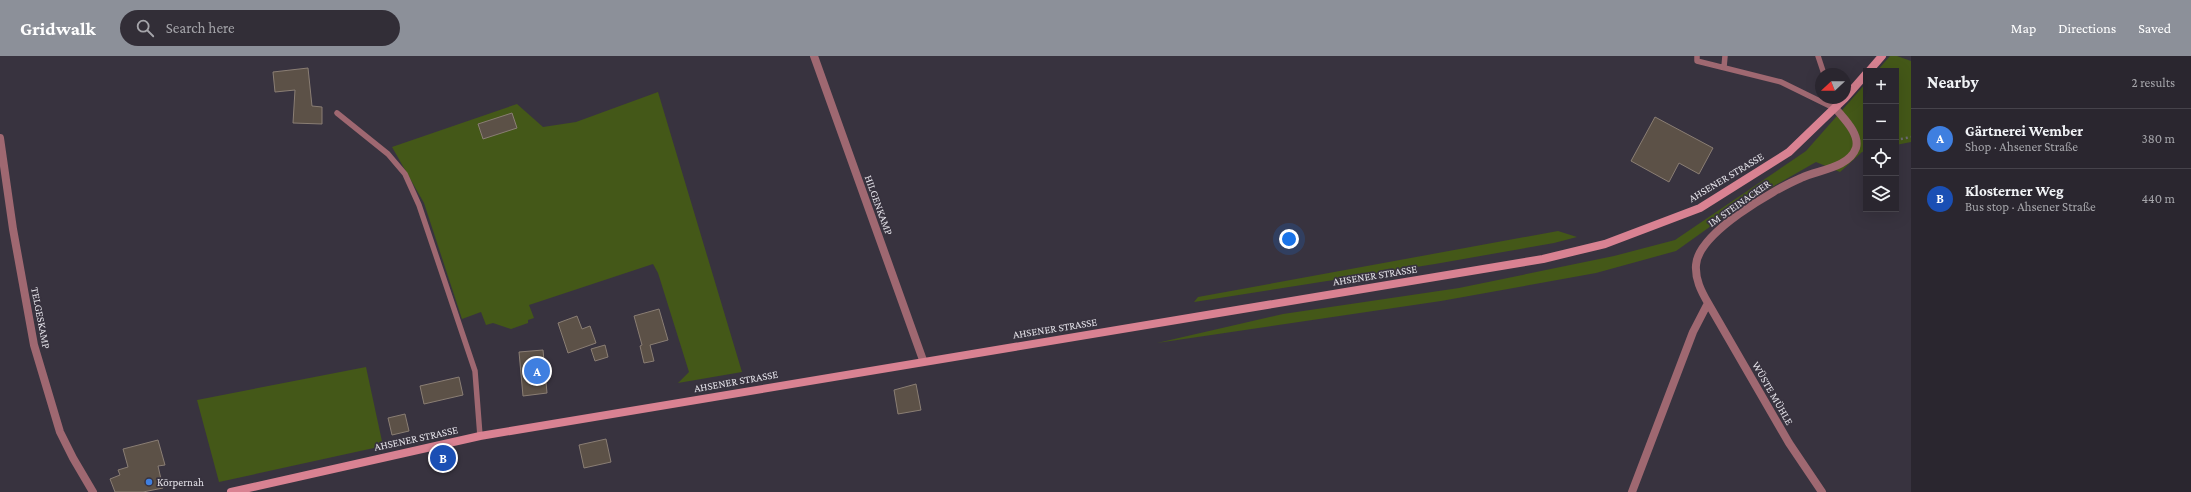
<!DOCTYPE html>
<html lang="en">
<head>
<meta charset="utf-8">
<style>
	:root { --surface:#2a262f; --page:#322e37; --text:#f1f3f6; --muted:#a5a5aa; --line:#46434b; --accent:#8c9099 }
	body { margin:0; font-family:"Crimson Pro",serif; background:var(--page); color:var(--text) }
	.controls { position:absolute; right:12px; top:12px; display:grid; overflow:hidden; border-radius:0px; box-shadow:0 4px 16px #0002 }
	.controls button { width:36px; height:36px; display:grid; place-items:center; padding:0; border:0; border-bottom:1px solid var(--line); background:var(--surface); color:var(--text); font:20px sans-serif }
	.compass { position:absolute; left:1815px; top:12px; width:36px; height:36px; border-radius:50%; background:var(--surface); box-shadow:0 4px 16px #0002; rotate:248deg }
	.you { position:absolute; left:1289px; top:183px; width:14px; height:14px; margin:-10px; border:3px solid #fff; border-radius:50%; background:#1a73e8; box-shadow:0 0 0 6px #1a73e833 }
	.badge { display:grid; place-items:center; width:26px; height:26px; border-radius:50%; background:var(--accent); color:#fff; font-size:13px; font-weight:700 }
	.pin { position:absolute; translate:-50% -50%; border:2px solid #fff; box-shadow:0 1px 4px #0006 }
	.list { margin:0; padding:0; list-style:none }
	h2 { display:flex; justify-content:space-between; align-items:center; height:52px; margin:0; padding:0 16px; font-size:17px }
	h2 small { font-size:13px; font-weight:400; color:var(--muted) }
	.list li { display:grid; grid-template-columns:26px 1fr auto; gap:12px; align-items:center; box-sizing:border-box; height:60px; padding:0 16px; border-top:1px solid var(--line) }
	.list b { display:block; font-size:15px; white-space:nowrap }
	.list p { margin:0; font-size:13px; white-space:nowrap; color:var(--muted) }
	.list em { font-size:13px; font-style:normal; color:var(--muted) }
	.icon { flex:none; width:22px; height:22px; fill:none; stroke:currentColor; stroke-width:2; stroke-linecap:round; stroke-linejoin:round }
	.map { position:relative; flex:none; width:1911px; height:436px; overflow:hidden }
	header { display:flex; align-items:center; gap:24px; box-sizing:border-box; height:56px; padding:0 20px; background:var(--accent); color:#fff }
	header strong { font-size:19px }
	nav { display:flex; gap:22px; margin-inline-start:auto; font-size:14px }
	.search { width:280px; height:36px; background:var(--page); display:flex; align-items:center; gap:10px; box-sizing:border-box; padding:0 14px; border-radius:22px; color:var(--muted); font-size:15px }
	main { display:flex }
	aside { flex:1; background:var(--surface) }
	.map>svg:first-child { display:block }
</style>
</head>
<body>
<header>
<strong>Gridwalk</strong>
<div class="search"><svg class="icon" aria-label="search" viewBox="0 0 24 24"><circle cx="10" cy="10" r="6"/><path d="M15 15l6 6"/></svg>Search here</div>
<nav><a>Map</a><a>Directions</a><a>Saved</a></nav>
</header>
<main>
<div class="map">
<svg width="1911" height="436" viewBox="0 0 1911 436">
	<rect width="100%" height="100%" fill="#38333f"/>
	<path fill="#445818" d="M1890 0H1897L1911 5V86L1896 89V15H1877Z
		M1866 27V95L1862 96 1840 116 1816 106 1739 150 1676 195 1596 217 1441 245 1157 287 1283 258 1459 232 1614 200 1675 184 1806 95Z
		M658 36 742 316 678 327 689 316 658 217 653 208 529 249 534 262 528 264V267L511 273 493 267 486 269 481 256 462 263 424 147 392 91 517 48 543 71 576 66Z
		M1558 175 1577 181 1554 187 1435 208 1194 246 1198 241Z
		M366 311 383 390 219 426 197 344Z"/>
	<path fill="#5c5147" stroke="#8a7e74" d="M308 12 312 50 322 51V68L293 67 295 34 275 36 273 16Z
		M512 57 517 72 483 83 478 68Z
		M1655 61 1713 92 1699 118 1679 107 1669 126 1631 105Z
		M659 253 668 284 650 289 654 305 644 307 640 290 642 289 634 260Z
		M577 260 582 273 590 270 596 287 568 297 558 267Z
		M605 289 608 301 595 305 591 293Z
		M543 294 547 337 523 340 519 296Z
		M459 321 463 339 424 348 420 330Z
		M916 328 921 354 898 358 894 334Z
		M405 358 409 375 392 379 388 362Z
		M606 383 611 406 584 412 579 389Z
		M158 384 165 409 158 410 163 432 143 436H115L110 423 120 419 118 414 128 411 123 393Z"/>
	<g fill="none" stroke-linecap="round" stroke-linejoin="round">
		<path stroke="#6e6a75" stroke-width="2.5" stroke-dasharray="2 3" stroke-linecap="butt" d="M1896 84 1911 81"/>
		<path stroke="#9f6871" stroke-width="5.5" d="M1697 0V5L1781 26 1836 53
			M1818 0 1824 18
			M1724 11 1725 0
			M1832 42 1836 53
			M337 57 388 98 405 118 419 149 475 315 480 380"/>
		<path stroke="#9f6871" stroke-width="8" d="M814 0 923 304
			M0 82 13 173 34 289 60 376 73 402 93 436
			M1708 247 1789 387 1822 436
			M1632 436 1693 276 1708 247C1701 235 1695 223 1696 209 1698 177 1773 134 1801 122 1817 114 1849 112 1856 92 1860 78 1844 63 1836 53"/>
		<path stroke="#d98292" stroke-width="8" d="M1869 15 1882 0
			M1845 42 1866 18
			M231 436 480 380 1543 203 1605 188 1700 152 1789 96 1845 42"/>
	</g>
	<circle fill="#3f7fe0" stroke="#38333f" stroke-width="1.5" cx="149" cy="426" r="4"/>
	<g text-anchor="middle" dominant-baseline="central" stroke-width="3.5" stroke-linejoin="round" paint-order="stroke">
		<g font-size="11" fill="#e3e1e8" stroke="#38333f">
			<text transform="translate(1726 121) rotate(-31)">AHSENER STRASSE</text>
			<text transform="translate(1739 147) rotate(-35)">IM STEINACKER</text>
			<text transform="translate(879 149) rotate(70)">HILGENKAMP</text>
			<text transform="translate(1375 219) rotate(-9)">AHSENER STRASSE</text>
			<text transform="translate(41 262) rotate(79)">TELGESKAMP</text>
			<text transform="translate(1055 272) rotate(-9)">AHSENER STRASSE</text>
			<text transform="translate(736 325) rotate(-10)">AHSENER STRASSE</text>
			<text transform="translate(1773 337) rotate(60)">WÜSTE MÜHLE</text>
			<text transform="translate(416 382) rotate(-12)">AHSENER STRASSE</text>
		</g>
		<g font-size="11" fill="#e3e1e8" stroke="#38333f" text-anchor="start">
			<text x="157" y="426">Körpernah</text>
		</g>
	</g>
</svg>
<div class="controls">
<button>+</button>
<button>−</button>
<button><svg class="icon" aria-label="locate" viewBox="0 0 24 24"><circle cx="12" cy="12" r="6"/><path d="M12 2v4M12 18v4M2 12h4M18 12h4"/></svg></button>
<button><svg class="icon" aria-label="layers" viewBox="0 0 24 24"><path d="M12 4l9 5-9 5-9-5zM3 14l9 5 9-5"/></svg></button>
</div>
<svg class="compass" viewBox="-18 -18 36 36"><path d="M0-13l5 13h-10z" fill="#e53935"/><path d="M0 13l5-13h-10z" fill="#a5a5aa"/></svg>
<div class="you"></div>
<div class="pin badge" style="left:537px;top:315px;background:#3f7fe0">A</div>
<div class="pin badge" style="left:443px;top:402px;background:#1a4fb4">B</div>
</div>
<aside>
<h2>Nearby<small>2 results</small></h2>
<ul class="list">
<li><span class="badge" style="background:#3f7fe0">A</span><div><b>Gärtnerei Wember</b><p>Shop · Ahsener Straße</p></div><em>380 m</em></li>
<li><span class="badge" style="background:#1a4fb4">B</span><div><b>Klosterner Weg</b><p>Bus stop · Ahsener Straße</p></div><em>440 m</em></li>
</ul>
</aside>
</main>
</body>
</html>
